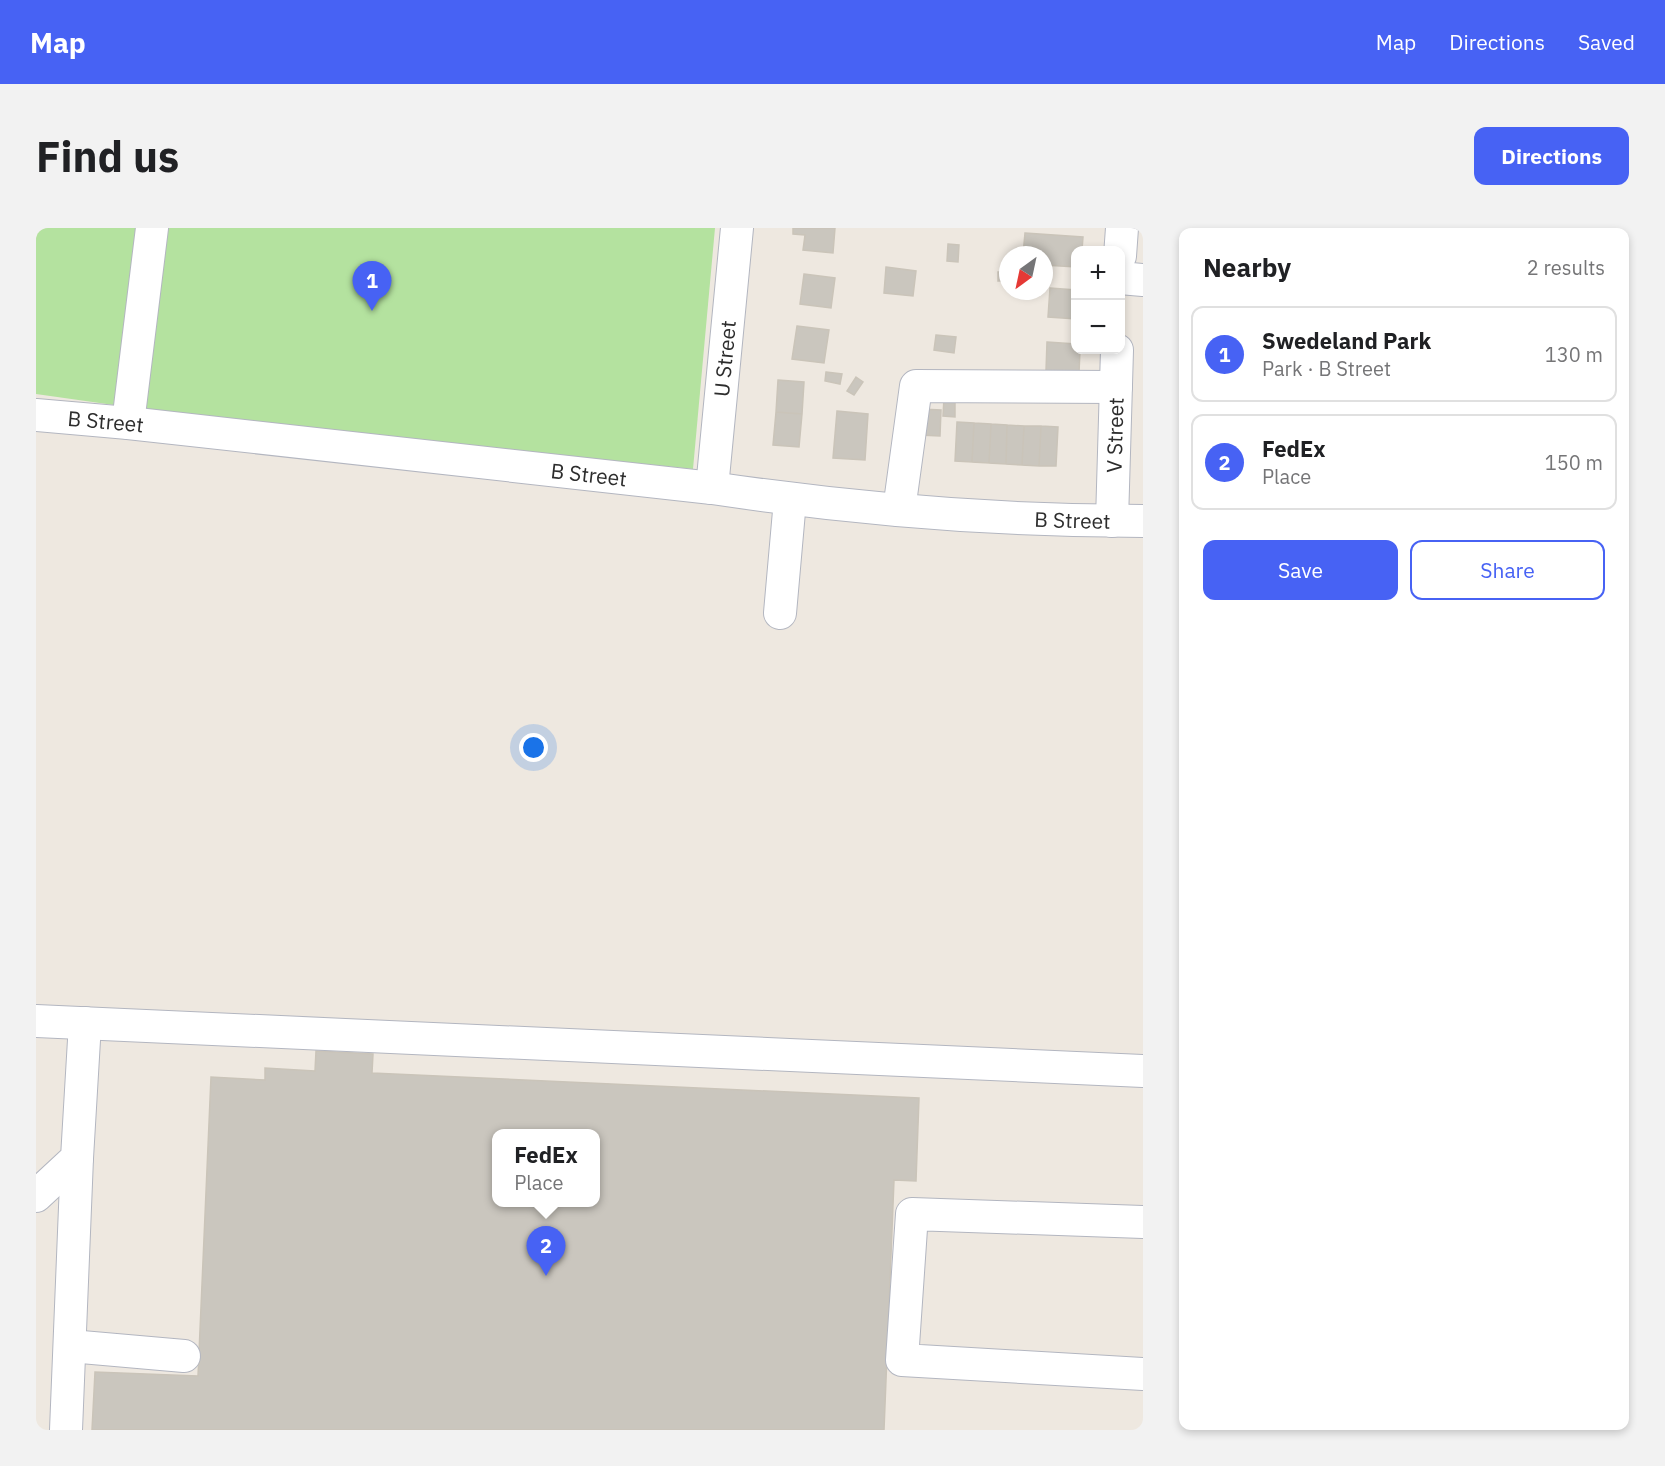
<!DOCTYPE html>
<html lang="en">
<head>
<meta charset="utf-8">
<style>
	:root { --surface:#fff; --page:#f2f2f2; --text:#202124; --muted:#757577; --line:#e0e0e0; --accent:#4762f4 }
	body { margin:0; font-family:"IBM Plex Sans",sans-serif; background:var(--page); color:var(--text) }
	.controls { position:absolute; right:18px; top:18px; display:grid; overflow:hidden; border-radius:12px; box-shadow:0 3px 9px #0003 }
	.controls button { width:54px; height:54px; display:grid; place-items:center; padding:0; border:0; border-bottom:2px solid var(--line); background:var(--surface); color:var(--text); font:30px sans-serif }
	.compass { position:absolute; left:963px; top:18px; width:54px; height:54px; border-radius:50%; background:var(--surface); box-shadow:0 3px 9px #0003; rotate:213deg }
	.you { position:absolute; left:498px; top:520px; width:21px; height:21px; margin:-15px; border:4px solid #fff; border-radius:50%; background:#1a73e8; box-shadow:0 0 0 9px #1a73e833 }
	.badge { display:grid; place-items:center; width:39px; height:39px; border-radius:50%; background:var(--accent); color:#fff; font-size:20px; font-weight:700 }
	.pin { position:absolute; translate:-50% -50px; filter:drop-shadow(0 2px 3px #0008) }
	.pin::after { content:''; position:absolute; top:32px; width:21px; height:18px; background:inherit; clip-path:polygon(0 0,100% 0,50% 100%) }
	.popup { position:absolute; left:456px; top:901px; width:108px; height:78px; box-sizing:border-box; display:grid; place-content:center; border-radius:12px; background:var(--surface); filter:drop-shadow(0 2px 4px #0005); font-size:20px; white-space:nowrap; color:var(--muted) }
	.popup b { font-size:22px; color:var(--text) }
	.popup::after { content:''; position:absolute; left:50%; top:100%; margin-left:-12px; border:12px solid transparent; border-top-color:var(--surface) }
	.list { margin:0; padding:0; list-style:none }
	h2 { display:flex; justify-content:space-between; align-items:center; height:78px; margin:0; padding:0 24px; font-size:26px }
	h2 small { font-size:20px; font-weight:400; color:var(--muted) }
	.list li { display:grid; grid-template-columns:39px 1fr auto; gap:18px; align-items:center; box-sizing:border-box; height:96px; margin:0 12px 12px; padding:0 12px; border:2px solid var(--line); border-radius:12px }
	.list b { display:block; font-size:22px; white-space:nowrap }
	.list p { margin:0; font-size:20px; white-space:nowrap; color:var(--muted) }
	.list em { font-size:20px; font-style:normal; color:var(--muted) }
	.actions { display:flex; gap:12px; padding:18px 24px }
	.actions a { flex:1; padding:14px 0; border:2px solid var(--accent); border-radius:12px; text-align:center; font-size:21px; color:var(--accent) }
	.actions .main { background:var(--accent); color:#fff }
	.map { position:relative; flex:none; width:1107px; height:1202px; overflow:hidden; border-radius:12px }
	header { display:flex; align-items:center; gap:36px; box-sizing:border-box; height:84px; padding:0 30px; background:var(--accent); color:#fff }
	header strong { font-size:28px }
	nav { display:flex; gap:33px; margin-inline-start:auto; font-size:21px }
	.intro { display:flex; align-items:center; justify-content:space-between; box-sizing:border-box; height:144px; padding:0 36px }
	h1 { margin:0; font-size:42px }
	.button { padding:15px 27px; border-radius:12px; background:var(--accent); color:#fff; font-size:21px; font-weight:700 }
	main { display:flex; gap:36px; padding:0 36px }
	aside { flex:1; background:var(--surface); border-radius:12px; box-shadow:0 3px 9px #0003 }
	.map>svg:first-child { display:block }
</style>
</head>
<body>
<header>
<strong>Map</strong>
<nav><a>Map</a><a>Directions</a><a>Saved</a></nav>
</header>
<div class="intro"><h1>Find us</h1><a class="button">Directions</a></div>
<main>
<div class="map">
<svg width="1107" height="1202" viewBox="0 0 1107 1202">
	<rect width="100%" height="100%" fill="#eee8e0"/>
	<path fill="#b4e29f" d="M0 0H679L657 241 191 193 0 166Z"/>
	<path fill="#cac6be" stroke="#cac4b9" stroke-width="1.5" fill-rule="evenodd" d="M757 0H799L797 25 767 22 769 7 757 6Z
		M989 5 1047 9 1046 22H1040V39L1008 37V27H987Z
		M912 16 923 17 922 34 911 33Z
		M850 39 880 43 877 68 848 65Z
		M962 44H972V53H962Z
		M768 46 799 50 795 80 764 76Z
		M1014 60 1040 62V91L1012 89Z
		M761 98 793 102 788 135 756 131Z
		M900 107 920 109 918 125 898 122Z
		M1011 114 1040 116V122H1044L1043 145 1010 143Z
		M790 144 806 146 804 156 789 153Z
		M820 149 827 154 818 167 811 163Z
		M742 152 768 154 766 186 740 184Z
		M908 170H919V189L907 188Z
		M884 181 905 182 904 208 883 207Z
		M801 183 832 186 829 232 797 230Z
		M740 184 766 186 763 219 737 217Z
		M921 194 938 195 936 234 919 233Z
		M938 195 955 196 953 235 936 234Z
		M955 196 971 197 970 236 953 235Z
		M971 197 988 198 986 237 970 236Z
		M988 198H1005L1003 238 986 237Z
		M1005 198 1022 199 1020 238H1003Z
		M280 823 337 826 336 845 883 870 880 953 858 952 848 1202H56L59 1144 162 1148 175 849 229 852V840L279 843ZM460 906H560V974H460Z"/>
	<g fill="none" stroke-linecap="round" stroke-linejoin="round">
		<defs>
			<g id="minor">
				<path d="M1084 28 1086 0"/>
				<path d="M1084 50 1107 52"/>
				<path id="s1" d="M0 187 92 195 676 260C818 281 963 293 1107 293"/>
				<path d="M92 195 116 0"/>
				<path id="s2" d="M676 260 701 0"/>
				<path d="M863 282 880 158 1080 159"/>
				<path id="s3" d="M1076 293 1081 122"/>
				<path d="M744 385 754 272"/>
				<path d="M0 793 1107 843"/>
				<path d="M0 968 41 930 49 795"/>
				<path d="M1107 994 876 986 866 1132 1107 1146"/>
				<path d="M34 1118 148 1128"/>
				<path d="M30 1202 41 930"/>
			</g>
		</defs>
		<use href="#minor" stroke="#b3b6c0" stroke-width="34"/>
		<use href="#minor" stroke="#fff" stroke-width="32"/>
	</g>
	<g text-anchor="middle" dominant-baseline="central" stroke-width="4.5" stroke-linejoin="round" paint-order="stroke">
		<g font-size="21" fill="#2d2d2d" stroke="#fff">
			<text stroke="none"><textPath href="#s2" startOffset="130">U Street</textPath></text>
			<text stroke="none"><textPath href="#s1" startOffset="70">B Street</textPath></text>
			<text stroke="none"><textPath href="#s3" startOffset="86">V Street</textPath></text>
			<text stroke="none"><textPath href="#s1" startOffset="556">B Street</textPath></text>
			<text stroke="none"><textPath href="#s1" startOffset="1042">B Street</textPath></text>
		</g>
	</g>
</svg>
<div class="controls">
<button>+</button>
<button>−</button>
</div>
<svg class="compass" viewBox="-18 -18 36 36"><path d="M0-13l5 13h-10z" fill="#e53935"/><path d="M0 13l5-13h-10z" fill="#757577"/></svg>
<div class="you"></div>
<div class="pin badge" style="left:336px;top:83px">1</div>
<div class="pin badge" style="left:510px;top:1048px">2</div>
<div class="popup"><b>FedEx</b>Place</div>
</div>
<aside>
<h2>Nearby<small>2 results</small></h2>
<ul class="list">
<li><span class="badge">1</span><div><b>Swedeland Park</b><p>Park · B Street</p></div><em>130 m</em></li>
<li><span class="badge">2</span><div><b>FedEx</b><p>Place</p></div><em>150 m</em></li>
</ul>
<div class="actions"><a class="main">Save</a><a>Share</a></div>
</aside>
</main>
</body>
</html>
